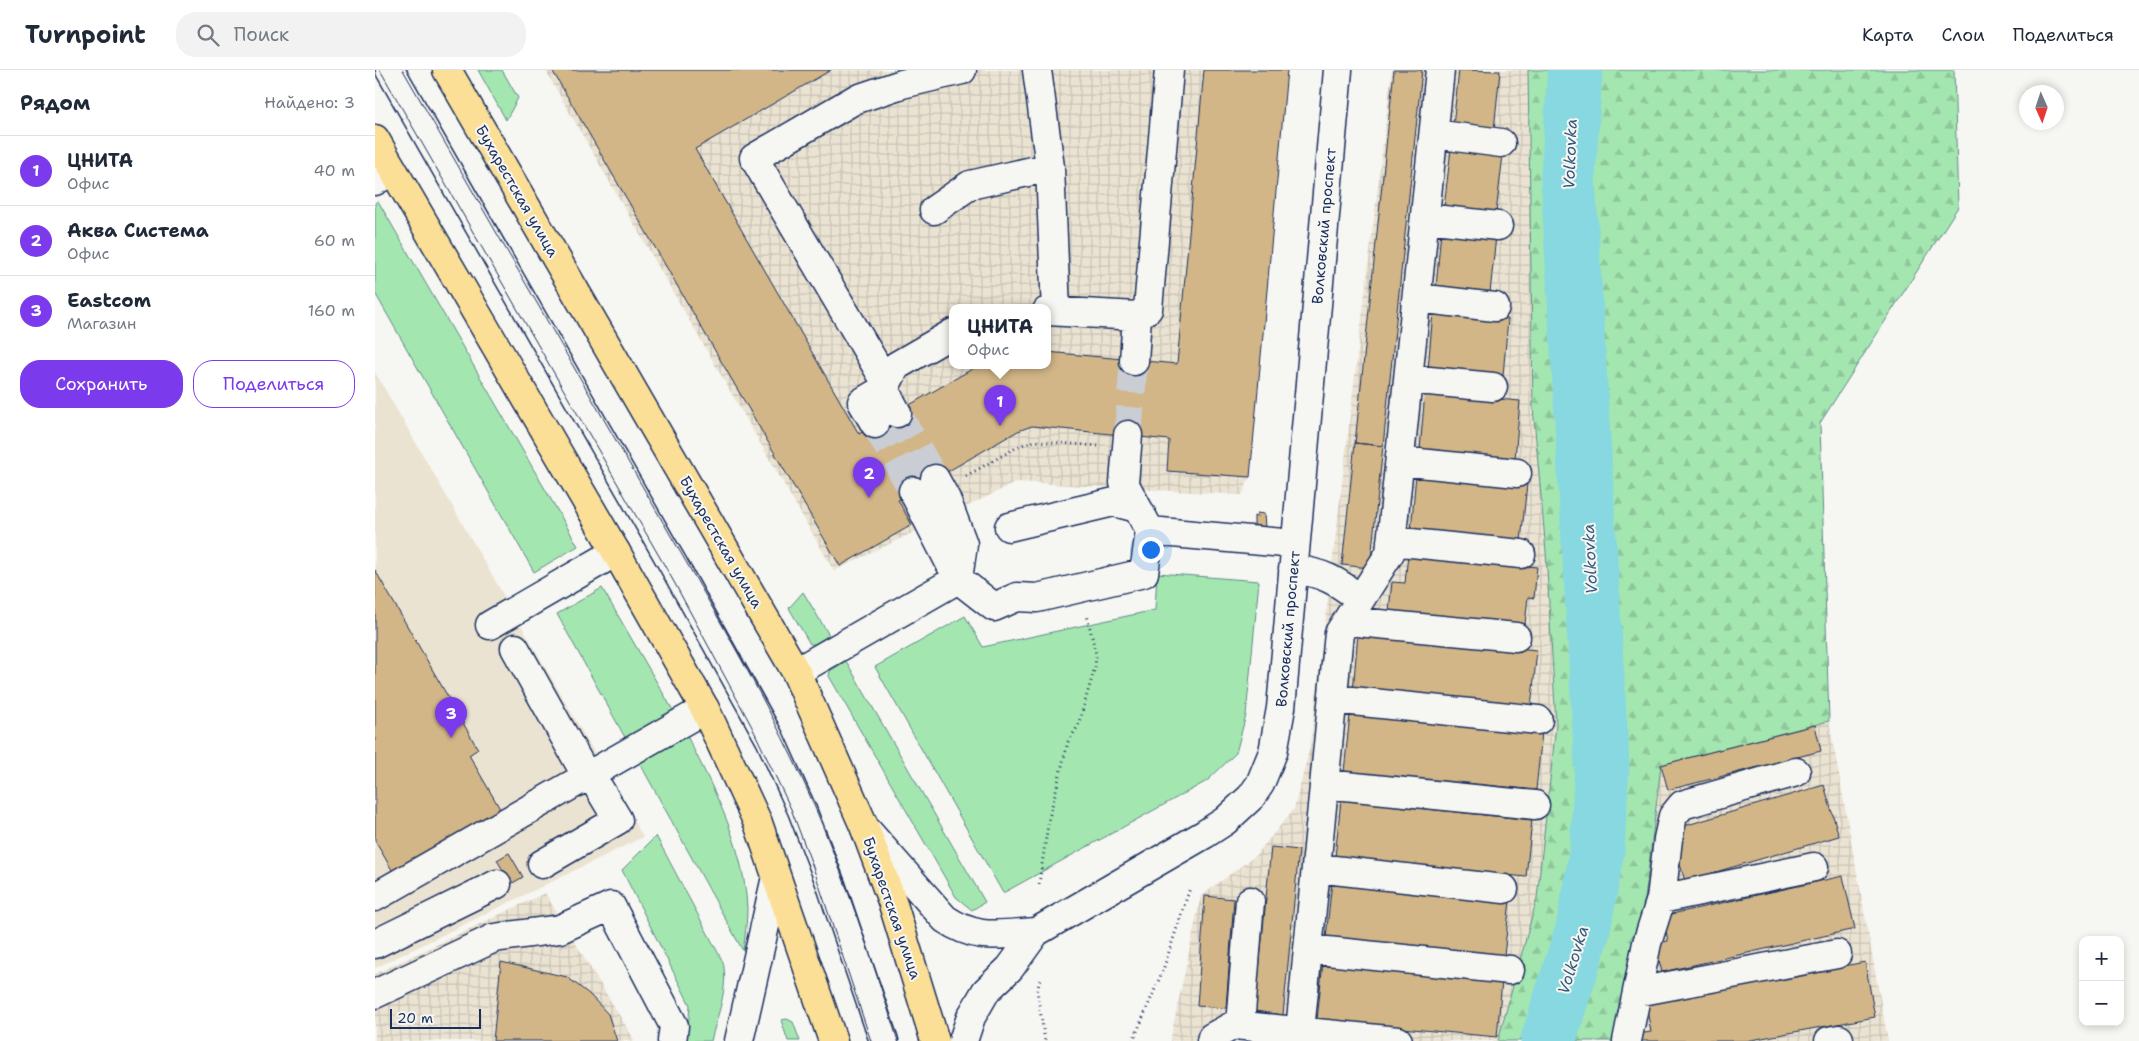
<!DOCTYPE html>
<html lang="ru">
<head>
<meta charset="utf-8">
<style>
	:root { --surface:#fff; --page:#f2f2f3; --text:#1f2937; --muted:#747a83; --line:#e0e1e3; --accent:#7c3aed }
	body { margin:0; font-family:"Shantell Sans",sans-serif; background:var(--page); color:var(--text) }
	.controls { position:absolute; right:15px; bottom:15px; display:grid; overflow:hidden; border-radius:10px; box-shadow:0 2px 8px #0003 }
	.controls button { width:45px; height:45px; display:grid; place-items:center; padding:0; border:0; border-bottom:1px solid var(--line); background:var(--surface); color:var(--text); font:25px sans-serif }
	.compass { position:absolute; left:1644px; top:15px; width:45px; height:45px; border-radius:50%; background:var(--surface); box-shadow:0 2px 8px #0003; rotate:177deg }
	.scale { position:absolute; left:15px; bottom:12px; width:91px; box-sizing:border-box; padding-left:5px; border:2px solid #1b2f5e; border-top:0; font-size:14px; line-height:18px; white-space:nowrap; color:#1b2f5e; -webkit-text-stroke:4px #f6f6f2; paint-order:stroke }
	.you { position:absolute; left:775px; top:479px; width:18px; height:18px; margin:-12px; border:4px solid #fff; border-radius:50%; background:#1a73e8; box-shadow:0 0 0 8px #1a73e833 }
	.badge { display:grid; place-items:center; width:32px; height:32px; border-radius:50%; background:var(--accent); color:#fff; font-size:16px; font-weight:700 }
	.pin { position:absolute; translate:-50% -41px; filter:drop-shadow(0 1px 2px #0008) }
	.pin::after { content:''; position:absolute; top:26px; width:18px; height:15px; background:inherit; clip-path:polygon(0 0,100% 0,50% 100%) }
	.popup { position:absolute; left:574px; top:234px; width:102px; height:65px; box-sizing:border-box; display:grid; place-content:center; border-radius:10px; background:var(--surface); filter:drop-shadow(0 1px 4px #0005); font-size:16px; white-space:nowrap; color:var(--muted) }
	.popup b { font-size:19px; color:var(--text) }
	.popup::after { content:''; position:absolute; left:50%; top:100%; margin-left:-10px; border:10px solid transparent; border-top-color:var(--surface) }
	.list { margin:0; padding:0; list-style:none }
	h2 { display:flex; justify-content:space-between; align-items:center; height:65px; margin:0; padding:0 20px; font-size:21px }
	h2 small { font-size:16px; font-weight:400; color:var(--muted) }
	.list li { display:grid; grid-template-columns:32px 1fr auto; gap:15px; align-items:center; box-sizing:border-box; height:70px; padding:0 20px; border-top:1px solid var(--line) }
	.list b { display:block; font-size:19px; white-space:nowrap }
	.list p { margin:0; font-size:16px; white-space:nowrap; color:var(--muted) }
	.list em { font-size:16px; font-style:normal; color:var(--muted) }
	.actions { display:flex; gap:10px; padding:15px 20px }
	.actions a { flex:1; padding:11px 0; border:1px solid var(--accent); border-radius:20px; text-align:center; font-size:18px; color:var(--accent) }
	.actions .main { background:var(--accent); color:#fff }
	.icon { flex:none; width:28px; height:28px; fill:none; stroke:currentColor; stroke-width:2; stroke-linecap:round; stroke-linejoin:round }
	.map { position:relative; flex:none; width:1764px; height:971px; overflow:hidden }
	header { display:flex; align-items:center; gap:30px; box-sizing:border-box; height:70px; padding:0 25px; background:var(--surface); border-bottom:1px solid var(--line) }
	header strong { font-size:24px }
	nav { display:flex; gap:28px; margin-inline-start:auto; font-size:18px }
	.search { width:350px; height:45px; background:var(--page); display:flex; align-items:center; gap:12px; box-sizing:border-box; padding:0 18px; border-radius:20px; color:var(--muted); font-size:19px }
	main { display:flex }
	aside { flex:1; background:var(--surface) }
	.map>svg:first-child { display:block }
</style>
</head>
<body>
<header>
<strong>Turnpoint</strong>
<div class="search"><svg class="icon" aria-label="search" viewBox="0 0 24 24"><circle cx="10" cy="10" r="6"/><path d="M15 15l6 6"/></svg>Поиск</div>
<nav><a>Карта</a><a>Слои</a><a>Поделиться</a></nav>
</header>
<main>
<aside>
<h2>Рядом<small>Найдено: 3</small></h2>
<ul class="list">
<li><span class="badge">1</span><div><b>ЦНИТА</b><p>Офис</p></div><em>40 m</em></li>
<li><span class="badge">2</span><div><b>Аква Система</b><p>Офис</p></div><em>60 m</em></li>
<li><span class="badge">3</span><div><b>Eastcom</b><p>Магазин</p></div><em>160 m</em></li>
</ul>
<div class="actions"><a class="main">Сохранить</a><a>Поделиться</a></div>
</aside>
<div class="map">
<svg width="1764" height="971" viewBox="0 0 1764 971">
	<defs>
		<pattern id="industrial-grid" width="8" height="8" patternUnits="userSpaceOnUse" patternTransform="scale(1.25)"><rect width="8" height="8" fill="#ebe3d2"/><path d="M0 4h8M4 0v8" fill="none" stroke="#c9c3b7"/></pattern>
		<pattern id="forest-firs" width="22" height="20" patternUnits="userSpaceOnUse" patternTransform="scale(1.25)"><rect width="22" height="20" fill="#a4e6b0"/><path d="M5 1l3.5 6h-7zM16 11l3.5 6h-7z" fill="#8dc69a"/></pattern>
	</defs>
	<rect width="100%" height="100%" fill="#f6f6f2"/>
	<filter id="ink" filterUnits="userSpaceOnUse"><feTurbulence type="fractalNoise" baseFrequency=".02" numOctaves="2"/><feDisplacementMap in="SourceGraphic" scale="10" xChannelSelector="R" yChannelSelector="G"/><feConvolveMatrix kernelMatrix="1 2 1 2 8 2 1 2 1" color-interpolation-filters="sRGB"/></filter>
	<g filter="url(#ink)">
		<path fill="#ebe3d2" d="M0 302 268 767 0 898Z"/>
		<path fill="url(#industrial-grid)" fill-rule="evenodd" d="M170 0H912L875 407 867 425 642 412 459 501ZM578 237H672V295H578Z
			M1017 0H1153L1158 337 1171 482 1181 655 1162 828 1123 971H795L826 826 881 785 919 739 935 677Z
			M1454 651 1513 971H1240L1270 829 1286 695Z
			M170 823 260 971H0V904Z"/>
		<path fill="#a4e6b0" stroke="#608a87" d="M103 0H127L143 28 131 50Z
			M3 131 203 476 159 502 0 223V133Z
			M782 503 884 511 871 645 861 683 832 711 628 823 500 597 590 546 608 577 780 540Z
			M227 518 299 642 252 671 182 544Z
			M428 522 454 565 440 574H435L414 538Z
			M471 591 610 832 597 840 581 827 454 606 455 601Z
			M310 662C338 718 369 774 372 838 372 852 370 867 368 881L263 690Z
			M281 766 348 892C354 918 342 946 336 971H312L315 935 247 800Z
			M412 949 418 952 425 971H413L406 950Z"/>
		<path fill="url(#forest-firs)" stroke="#608a87" d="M1153 0H1579L1583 137 1445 353 1454 651 1286 695 1270 829 1240 971H1123L1162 828 1181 655 1171 482 1158 337Z"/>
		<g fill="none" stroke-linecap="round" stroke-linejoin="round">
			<path stroke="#87d8e1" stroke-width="55" d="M1173 971 1208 859 1222 780 1227 696 1193 107 1200 0"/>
		</g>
		<path fill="#d2b687" stroke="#1b2f5e" d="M177 0H456L320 79 484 364 604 295H672V282L802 294 829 0H912L875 407 792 401 794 370 657 356 643 361 523 430 537 455 465 496Z
			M1019 0H1047L1008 376 980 373Z
			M1084 0 1125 1 1119 60 1078 56Z
			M1076 79 1128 85 1121 143 1069 137Z
			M1066 160 1121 166 1115 223 1061 218Z
			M1058 242 1133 249 1128 306 1053 299Z
			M1050 322 1145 331 1140 389 1045 380Z
			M980 373 1008 376 995 498 967 495Z
			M1041 404 1152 414 1146 471 1036 461Z
			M882 443 889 444 890 457 879 455V446L882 447Z
			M1033 484 1162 497 1159 528 1153 527 1150 554 1014 541 1017 512 1030 513Z
			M0 500 103 679 94 685 128 744 20 805 0 771Z
			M983 563 1162 580 1156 638 978 621Z
			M975 644 1167 662 1161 720 969 702Z
			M1440 655 1446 681 1293 720 1286 695Z
			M1449 715 1464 766 1310 811 1295 760Z
			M966 730 1157 750 1151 807 960 787Z
			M896 777 924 780 908 945 880 941Z
			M134 783 148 807 136 814 122 790Z
			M1468 806 1480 859 1287 902 1280 874 1293 871 1288 846Z
			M957 811 1135 830 1129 886 951 868Z
			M830 826 859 829 851 938 822 936Z
			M126 892 192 907 214 924 233 944 242 971H118Z
			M948 892 1127 910 1122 967 942 950Z
			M1490 892 1500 947 1371 971H1265L1263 964 1276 962 1271 934Z"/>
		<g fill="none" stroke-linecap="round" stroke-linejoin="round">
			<path stroke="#caced4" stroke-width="28" stroke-dasharray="28 14" stroke-linecap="butt" d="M522 343 560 409
				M500 354 538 421
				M753 365 759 291"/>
			<defs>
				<path id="minor" d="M15 0 299 496 395 669 427 740 456 815 509 971
					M662 0 675 97 681 241
					M1059 64 1126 73
					M0 111 18 100
					M559 140 595 115 675 97
					M1050 148 1123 156
					M1042 228 1120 237
					M672 241 762 246 773 239 794 0
					M759 291 762 246
					M1033 309 1118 317
					M512 314 379 88 479 30 527 14 587 0
					M509 319 522 343
					M500 354 487 332 509 319 521 296 578 263
					M1025 391 1142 403
					M538 421 583 509 619 537 642 527 662 528 769 503 775 461 749 413 753 365
					M634 457 739 432 762 438
					M775 461 920 474
					M1016 471 1146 484
					M918 499C948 503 961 510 985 529
					M972 551 1141 567
					M115 555 241 482
					M140 578 212 707
					M421 602 583 509 588 474 571 429 560 409
					M958 629 1163 650
					M950 714 1160 735
					M490 758 570 849C603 871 624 864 661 862
					M167 794 243 750 216 705
					M941 798 1129 819
					M0 827 330 639
					M1286 829 1439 797
					M0 874 122 814
					M933 879 1135 900
					M1262 922 1462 884
					M0 924 119 868 185 859 236 836 299 956 297 971
					M865 955 875 831
					M364 971 401 807
					M588 971 596 947 611 921 635 898 661 862 830 764 850 751 876 727 885 714 898 682 906 638 963 0
					M836 971 837 967 859 955 1023 971
					M924 971 964 563 1015 483 1065 0
					M1252 971 1272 873 1286 829 1293 769 1298 746 1307 735 1421 702
					M1454 971 1464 969"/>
				<path id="major" d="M72 0 421 602 489 756 517 831 560 971
					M0 69 241 482 330 639 383 753 458 971"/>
			</defs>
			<use href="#minor" stroke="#1b2f5e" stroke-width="31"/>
			<use href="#major" stroke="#1b2f5e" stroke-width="31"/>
			<path stroke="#1b2f5e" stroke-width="3" stroke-dasharray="1 4" stroke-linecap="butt" d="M591 406 646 375 660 371 723 376
				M664 814 674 748 693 672 703 656 720 597 721 584 712 545
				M665 910 662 921 670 971
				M758 971 788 900 815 818"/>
			<use href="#minor" stroke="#f6f6f2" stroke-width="28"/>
			<use href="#major" stroke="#fbdf96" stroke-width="28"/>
			<path stroke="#1b2f5e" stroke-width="1" d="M5 0 299 512 377 657 416 739 438 797 496 971
				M28 0C107 138 187 276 266 414 325 517 388 620 436 728 470 807 497 889 523 971"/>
		</g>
	</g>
	<g text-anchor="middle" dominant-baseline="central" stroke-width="4" stroke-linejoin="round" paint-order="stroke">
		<g font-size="15" fill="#1b2f5e" stroke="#f6f6f2">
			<text transform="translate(142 121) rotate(60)">Бухарестская улица</text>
			<text transform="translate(949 156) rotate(-85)">Волковский проспект</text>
			<text transform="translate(346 472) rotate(60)">Бухарестская улица</text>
			<text transform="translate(913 559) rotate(-85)">Волковский проспект</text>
			<text transform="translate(517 838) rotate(71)">Бухарестская улица</text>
		</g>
		<g font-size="16" font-style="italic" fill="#36597f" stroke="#f6f6f2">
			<text transform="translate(1195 84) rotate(-88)">Volkovka</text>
			<text transform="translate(1215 489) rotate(-93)">Volkovka</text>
			<text transform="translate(1198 890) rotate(-73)">Volkovka</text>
		</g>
	</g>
</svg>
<div class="controls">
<button>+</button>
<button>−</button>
</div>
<svg class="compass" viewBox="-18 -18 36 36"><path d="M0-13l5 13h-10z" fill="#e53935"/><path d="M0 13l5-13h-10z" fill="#747a83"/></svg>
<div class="scale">20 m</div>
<div class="you"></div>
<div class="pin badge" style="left:625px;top:356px">1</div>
<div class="popup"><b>ЦНИТА</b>Офис</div>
<div class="pin badge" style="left:494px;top:428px">2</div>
<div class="pin badge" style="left:76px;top:668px">3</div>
</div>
</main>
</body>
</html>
